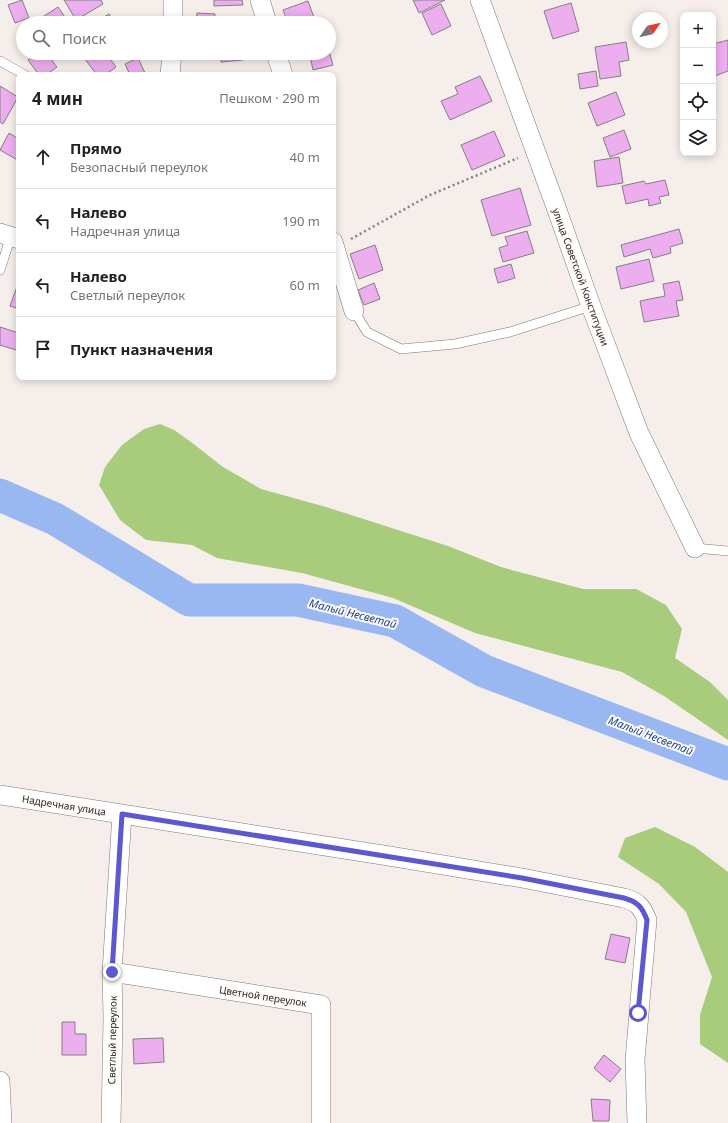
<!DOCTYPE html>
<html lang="ru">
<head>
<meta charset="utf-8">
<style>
	:root { --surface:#fff; --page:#f2f2f2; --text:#202124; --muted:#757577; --line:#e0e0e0 }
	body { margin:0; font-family:"Noto Sans",sans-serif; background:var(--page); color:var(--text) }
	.controls { position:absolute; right:12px; top:12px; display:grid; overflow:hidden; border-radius:8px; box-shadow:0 2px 10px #0003 }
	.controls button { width:36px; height:36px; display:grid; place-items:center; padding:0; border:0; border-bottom:1px solid var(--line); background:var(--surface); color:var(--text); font:20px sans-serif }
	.compass { position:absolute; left:632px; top:12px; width:36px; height:36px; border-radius:50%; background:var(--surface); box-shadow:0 2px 10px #0003; rotate:56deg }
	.stop { position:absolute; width:12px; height:12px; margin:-9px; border:3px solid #5b58d0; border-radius:50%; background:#fff }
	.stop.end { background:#5b58d0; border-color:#fff; box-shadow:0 1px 4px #0008 }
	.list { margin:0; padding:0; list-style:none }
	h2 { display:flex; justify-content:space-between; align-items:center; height:52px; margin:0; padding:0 16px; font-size:17px }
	h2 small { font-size:13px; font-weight:400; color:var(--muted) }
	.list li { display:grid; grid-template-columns:26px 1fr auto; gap:12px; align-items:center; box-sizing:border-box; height:64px; padding:0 16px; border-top:1px solid var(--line) }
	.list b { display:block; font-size:15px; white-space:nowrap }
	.list p { margin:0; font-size:13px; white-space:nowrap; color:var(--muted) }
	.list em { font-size:13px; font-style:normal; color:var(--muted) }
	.icon { flex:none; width:22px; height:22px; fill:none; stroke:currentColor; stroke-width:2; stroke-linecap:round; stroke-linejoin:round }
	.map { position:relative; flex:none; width:728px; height:1123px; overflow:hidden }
	.search { position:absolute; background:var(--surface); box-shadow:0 2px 10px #0003; left:16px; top:16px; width:320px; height:44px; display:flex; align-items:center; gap:10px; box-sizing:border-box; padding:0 14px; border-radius:22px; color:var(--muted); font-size:15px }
	.panel { position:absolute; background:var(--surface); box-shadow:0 2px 10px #0003; left:16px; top:72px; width:320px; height:308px; border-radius:8px }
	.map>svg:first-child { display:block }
</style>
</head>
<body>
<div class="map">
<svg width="728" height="1123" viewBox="0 0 728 1123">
	<rect width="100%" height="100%" fill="#f5eeea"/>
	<path fill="#a8cb7c" d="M160 424 174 430 191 442 223 467 261 489 326 507 448 546 501 567 583 589H636L666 605 682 629 675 658 710 682 728 700V740L664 696 622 672 475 633 393 598 302 573 217 558 192 545 146 540 120 520 99 485 105 467 122 445 144 429Z
		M655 827 695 847 728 872V1063L700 1044V1015L712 977 686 912 659 884 618 857 625 838Z"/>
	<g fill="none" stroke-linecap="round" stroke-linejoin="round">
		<path stroke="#99b8f2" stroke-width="33" d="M0 495 55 519 189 600H298L395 621 484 671 728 764"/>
	</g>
	<path fill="#edaeef" stroke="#847f84" d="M22 0 29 18 15 23 8 5Z
		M64 0H101L103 4 76 20Z
		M214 0H242L243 5 214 6Z
		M413 0H445L419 13Z
		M308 1 316 23H288L283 10Z
		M571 3 579 31 553 39 544 11Z
		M441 4 451 26 432 35 422 13Z
		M58 7 69 23H40L38 20Z
		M197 13 215 14V23H196Z
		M109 14 114 23H94Z
		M728 40V71L715 76 713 70V44Z
		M626 42 629 60 619 62 621 76 600 79 595 47Z
		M329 51 333 65 313 70 310 56 329 53Z
		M37 53H46L57 67 46 75H39L28 60Z
		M83 53H120L111 60 116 67 105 75H97L81 54Z
		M221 53H243V60L221 62Z
		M138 58 146 75H130L125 64Z
		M596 71 598 86 580 89 578 74Z
		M480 76 492 101 450 120 441 101 458 94 455 87Z
		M0 86 18 97 3 124 0 122Z
		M616 92 625 115 597 126 588 103Z
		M624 130 631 149 610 157 603 138Z
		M494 131 505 156 472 170 461 145Z
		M9 133 19 139V161L0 150Z
		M619 157 623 183 597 187 594 161Z
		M665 180 669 195 659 197 661 203 649 206 648 199 626 204 622 186 644 181 646 184Z
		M520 188 531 225 492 236 481 200Z
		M679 229 683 243 670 247 671 253 653 258 650 249 624 257 621 245Z
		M527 231 534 253 503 262 499 248 508 245 505 237Z
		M375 245 383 270 359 279 350 254Z
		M649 259 654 281 621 289 616 267Z
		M511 264 515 278 498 283 494 269Z
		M19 281V309L10 306Z
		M679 281 683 300 676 301 679 316 644 322 640 301 665 296 663 284Z
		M374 283 380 299 364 305 358 290Z
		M0 327 19 333V351L0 345Z
		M611 934 630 938 625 963 605 959Z
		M62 1022H75V1034H86V1055H62Z
		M163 1038 164 1062 134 1064 133 1039Z
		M604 1055 621 1069 610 1082 594 1068Z
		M591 1099 610 1100 609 1121H593Z"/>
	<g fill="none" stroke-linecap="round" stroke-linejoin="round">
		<defs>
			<path id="lane" d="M0 61 25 75
				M0 270 11 236
				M354 311 367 332 401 349 455 344 510 332 591 306
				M695 548 728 551"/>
			<path id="street" d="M260 0 267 23
				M480 0 556 207 591 306 639 433 695 548
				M173 23V0
				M276 53 283 75
				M170 75 172 53
				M0 233 19 239
				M333 242 354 311
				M0 795 389 856 522 878 624 898C638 902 642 907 647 920L635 1060 637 1123
				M112 972 321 1005V1123
				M0 1081 2 1123
				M111 1123 113 1018 112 972 122 814"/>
		</defs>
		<use href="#lane" stroke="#7f7975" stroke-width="10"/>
		<use href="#street" stroke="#7f7975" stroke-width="20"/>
		<path stroke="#86827f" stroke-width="2.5" stroke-dasharray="2 3" stroke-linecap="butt" d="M351 239 430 195 518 158"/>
		<use href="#lane" stroke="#fff" stroke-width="9"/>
		<use href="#street" stroke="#fff" stroke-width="19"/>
	</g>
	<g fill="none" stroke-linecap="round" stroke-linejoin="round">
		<path stroke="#5b58d0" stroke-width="5" d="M112 972 122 814 522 878 624 898C638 902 642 907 647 920L638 1013"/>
	</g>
	<g text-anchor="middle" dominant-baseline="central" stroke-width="4" stroke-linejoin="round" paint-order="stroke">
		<g font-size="10" fill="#292725" stroke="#fffcfa">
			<text transform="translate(581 277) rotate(70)">улица Советской Конституции</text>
			<text transform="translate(64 805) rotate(9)">Надречная улица</text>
			<text transform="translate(263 996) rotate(9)">Цветной переулок</text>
			<text transform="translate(112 1040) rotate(-89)">Светлый переулок</text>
		</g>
		<g font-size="11" font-style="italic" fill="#183f90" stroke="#fffcfa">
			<text transform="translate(353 613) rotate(14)">Малый Несветай</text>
			<text transform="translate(651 735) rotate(21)">Малый Несветай</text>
		</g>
	</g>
</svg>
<div class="controls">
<button>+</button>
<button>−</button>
<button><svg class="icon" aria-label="locate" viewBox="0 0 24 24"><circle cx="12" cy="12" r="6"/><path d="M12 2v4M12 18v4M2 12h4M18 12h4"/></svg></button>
<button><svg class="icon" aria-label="layers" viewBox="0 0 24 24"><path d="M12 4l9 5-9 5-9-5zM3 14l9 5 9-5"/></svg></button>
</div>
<svg class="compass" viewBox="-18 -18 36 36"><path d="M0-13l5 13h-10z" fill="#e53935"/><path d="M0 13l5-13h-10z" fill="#757577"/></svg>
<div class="stop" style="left:638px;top:1013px"></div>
<div class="stop end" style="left:112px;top:972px"></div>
<div class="search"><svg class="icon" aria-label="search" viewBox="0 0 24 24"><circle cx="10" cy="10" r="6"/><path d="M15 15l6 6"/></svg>Поиск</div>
<section class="panel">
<h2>4 мин<small>Пешком · 290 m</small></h2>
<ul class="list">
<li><svg class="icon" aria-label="ahead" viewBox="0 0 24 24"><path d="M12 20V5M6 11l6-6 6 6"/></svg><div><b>Прямо</b><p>Безопасный переулок</p></div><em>40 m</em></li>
<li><svg class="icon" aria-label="left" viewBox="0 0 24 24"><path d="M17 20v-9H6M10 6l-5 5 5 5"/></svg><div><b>Налево</b><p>Надречная улица</p></div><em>190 m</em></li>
<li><svg class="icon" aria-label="left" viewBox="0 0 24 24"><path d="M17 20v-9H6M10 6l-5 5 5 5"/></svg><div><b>Налево</b><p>Светлый переулок</p></div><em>60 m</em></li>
<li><svg class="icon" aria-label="arrive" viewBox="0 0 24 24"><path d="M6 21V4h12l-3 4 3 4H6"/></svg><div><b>Пункт назначения</b></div></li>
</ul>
</section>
</div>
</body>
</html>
